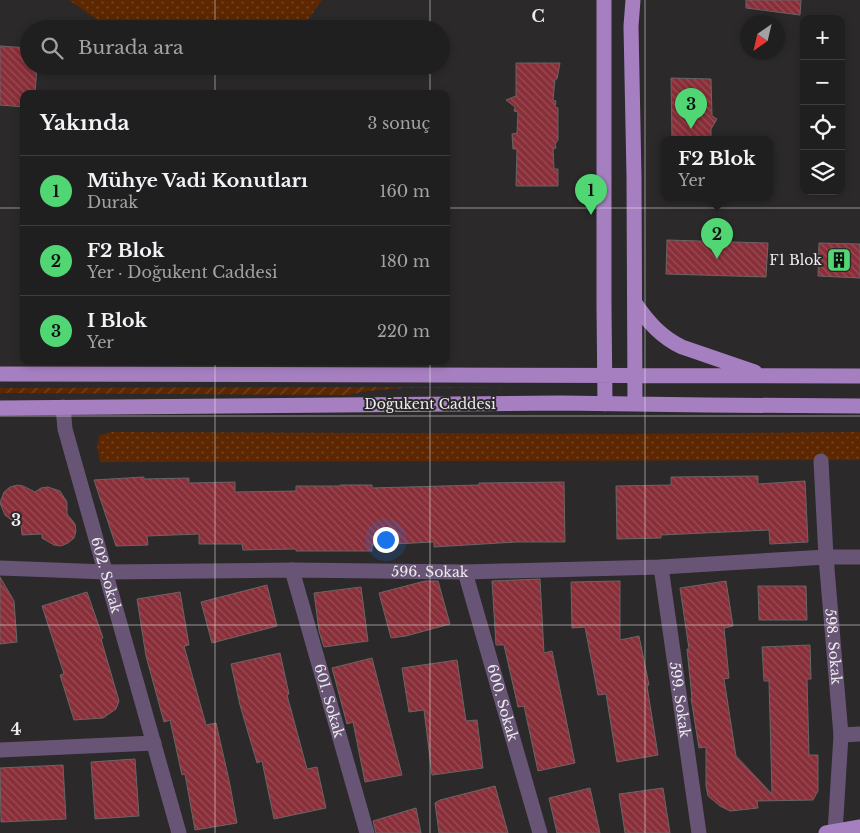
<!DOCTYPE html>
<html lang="tr">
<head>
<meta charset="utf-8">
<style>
	:root { --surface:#201f20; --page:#282729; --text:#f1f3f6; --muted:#a2a2a5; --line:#3d3d3e; --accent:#51d674 }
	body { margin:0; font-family:"Libre Baskerville",serif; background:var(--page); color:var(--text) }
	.controls { position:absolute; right:15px; top:15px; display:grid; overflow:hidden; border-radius:10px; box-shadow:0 2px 8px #0003 }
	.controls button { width:45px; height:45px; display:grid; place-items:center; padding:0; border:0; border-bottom:1px solid var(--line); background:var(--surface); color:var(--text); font:25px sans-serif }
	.compass { position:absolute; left:740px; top:15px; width:45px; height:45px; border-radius:50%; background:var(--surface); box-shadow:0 2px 8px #0003; rotate:214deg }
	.you { position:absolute; left:385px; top:539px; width:18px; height:18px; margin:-12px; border:4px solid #fff; border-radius:50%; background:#1a73e8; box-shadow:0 0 0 8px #1a73e833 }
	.badge { display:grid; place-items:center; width:32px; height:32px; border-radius:50%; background:var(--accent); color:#111; font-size:16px; font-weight:700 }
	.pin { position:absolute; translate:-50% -41px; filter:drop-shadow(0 1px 2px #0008) }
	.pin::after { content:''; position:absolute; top:26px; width:18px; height:15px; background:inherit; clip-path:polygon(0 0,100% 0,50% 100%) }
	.popup { position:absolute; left:661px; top:136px; width:112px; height:65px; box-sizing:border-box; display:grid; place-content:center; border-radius:10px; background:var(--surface); filter:drop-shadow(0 1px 4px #0005); font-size:16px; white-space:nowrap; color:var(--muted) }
	.popup b { font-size:19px; color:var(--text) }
	.popup::after { content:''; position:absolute; left:50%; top:100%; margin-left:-10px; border:10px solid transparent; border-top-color:var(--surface) }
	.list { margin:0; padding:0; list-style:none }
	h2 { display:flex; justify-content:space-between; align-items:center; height:65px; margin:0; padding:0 20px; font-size:21px }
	h2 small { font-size:16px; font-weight:400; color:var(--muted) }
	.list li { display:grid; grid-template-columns:32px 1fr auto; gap:15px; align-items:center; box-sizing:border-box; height:70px; padding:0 20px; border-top:1px solid var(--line) }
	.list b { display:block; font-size:19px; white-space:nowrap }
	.list p { margin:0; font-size:16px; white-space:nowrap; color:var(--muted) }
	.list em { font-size:16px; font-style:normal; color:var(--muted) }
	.icon { flex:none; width:28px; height:28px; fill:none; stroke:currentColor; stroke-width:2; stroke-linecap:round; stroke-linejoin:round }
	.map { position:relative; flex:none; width:860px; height:833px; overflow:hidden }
	.search { position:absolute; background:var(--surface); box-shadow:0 2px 8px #0003; left:20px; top:20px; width:430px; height:55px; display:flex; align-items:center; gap:12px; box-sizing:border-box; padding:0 18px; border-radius:28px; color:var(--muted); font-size:19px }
	.panel { position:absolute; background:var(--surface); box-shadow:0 2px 8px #0003; left:20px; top:90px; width:430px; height:275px; border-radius:10px }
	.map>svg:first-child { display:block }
</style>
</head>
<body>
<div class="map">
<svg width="860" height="833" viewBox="0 0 860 833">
	<defs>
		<pattern id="grass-dots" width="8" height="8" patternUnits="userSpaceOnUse" patternTransform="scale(1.25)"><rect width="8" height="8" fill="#5c2701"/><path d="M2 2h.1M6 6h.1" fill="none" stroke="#744626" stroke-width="1.8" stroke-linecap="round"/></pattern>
		<pattern id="garden-furrows" width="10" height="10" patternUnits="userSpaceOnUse" patternTransform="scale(1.25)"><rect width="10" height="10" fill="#5c2701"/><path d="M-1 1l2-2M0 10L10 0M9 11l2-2" fill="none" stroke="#744626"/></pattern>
		<pattern id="building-back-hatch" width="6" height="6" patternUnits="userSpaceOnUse" patternTransform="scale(1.25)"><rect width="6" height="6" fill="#892f39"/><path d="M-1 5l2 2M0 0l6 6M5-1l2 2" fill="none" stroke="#9a4d56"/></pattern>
	</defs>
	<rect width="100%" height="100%" fill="#2b292a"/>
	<path fill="url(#grass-dots)" d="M69 0H322L304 25 298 29H115L96 19Z
		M111 432 631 434 860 432V460L100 462 97 445 100 435Z"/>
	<path fill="url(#garden-furrows)" d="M349 387 554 388H402L368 391 347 395 0 393V388Z"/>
	<path fill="url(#building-back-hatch)" stroke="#696565" d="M746 0H801L800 15 746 8Z
		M0 46 29 48V66H37L35 94H24V107L0 105Z
		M516 63H560L557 79H555L553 100 556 101 555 107 558 108V140L555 144 556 148 553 149 554 169H558V186H516L517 149H513L512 134 517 133 518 112 514 111 515 107 506 100 516 96Z
		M671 78 711 79 712 116 717 119 711 129V140H672Z
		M667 240 768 243 766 277 666 274Z
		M819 243 860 244V278L818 276Z
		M758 476V484L805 481 808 542 770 544 769 530 661 535V538L617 539 616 486 671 485V477Z
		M144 477V479L189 478V483L235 482V492L296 491V486H340V485H372V488L479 485V483L564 482 565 542H516L434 547V542L372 545V551H296V549L243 550 242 544H199V534L147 536 148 545 116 546 94 480Z
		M17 485 23 486 35 492 41 488 48 487 60 491 67 502V514L75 524 76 531 74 538 68 543 61 546 54 545 42 538V534L22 535 21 523 10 519 5 515 0 503 4 492 10 487Z
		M0 577 14 601 17 642 0 644Z
		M540 579 544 653 552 651 575 763 538 771 524 706 518 707 504 645H496L492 581Z
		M425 581H438L450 624 406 636 391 638 379 593Z
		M620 581V640L639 636 649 685 647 686 658 755 617 762 606 694 598 695 585 627 572 628 571 582Z
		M726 581 733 626 724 628 729 678 724 679 736 756 772 794 769 681H764L762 647 810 645 811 679H807L809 755H818V791L813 800 757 801 758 808 730 811 720 806 708 796 706 786V747L699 748 691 698H692L687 649H689L680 588Z
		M267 585 277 626 212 643 201 602Z
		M758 586H806L807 620H759Z
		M361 587 368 641 324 647 319 631 314 593Z
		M87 592 103 638 101 639 119 701 116 709 103 718 74 720 60 675 64 674 42 606Z
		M180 592 189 645 184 646 206 725 216 723 229 780 237 823 195 830 185 774 182 775 170 720 164 722 146 656 137 599Z
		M280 653 289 694 287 695 307 769 317 767 326 808 274 819 262 761 257 763 240 705 231 664Z
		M372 658 402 775 365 782 353 722 347 724 332 668Z
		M457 660 466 721 477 720 483 768 432 775 424 710 409 712 402 668Z
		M135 759 139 816 95 819 91 762Z
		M63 765 66 819 1 822 0 768Z
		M495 786 508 833H439L435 803 440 800Z
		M590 788 600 833H557L549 798Z
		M663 788 670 833H625L619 794Z
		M416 808 421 833H376L373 821Z"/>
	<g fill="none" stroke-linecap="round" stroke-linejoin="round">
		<g stroke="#685575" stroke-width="15">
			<path id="s1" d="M63 407 65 429 179 833"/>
			<path id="s2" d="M821 461 826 557 841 735 835 833"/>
			<path id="s3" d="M661 567 699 833"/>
			<path id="s4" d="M0 568 107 572 292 570 465 572 661 567 826 557H860"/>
			<path id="s5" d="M292 570 367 833"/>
			<path id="s6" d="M465 572 540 833"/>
			<path d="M841 735 860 734"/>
			<path d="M0 750 154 743"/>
		</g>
		<path stroke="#a67fc0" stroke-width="15" d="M604 0V306L605 404
			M633 0 631 26 634 177 635 404
			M635 303C648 322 661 337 682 347L755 372
			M0 374 860 376
			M0 408 560 403 706 405 860 406
			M826 833 860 827"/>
	</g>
	<path fill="none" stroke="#ecebeb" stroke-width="1" stroke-opacity="0.55" d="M215 0V29M430 0V29M645 0V833M215 66V94M430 66V94M0 208H24M446 208H860M215 361V833M430 361V833M0 416H860M0 625H860"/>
	<defs>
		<symbol id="building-square" viewBox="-11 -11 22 22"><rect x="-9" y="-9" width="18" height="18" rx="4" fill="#51d674" stroke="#2b292a"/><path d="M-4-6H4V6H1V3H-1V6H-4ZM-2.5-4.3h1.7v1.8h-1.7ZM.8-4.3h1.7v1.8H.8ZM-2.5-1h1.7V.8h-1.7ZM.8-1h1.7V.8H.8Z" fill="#111"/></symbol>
	</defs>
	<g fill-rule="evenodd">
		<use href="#building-square" x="825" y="246" width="28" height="28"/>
	</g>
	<g text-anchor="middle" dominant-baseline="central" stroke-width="4" stroke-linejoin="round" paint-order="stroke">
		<g font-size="14" fill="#ecebeb" stroke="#2b292a" text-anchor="end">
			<text x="822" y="260">F1 Blok</text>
		</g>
		<g font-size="14" fill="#ecebeb" stroke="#2b292a">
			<text x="430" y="404">Doğukent Caddesi</text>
			<text stroke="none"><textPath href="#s4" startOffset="430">596. Sokak</textPath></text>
			<text stroke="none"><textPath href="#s1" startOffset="174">602. Sokak</textPath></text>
			<text stroke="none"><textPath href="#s2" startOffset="186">598. Sokak</textPath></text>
			<text stroke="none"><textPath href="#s3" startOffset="134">599. Sokak</textPath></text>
			<text stroke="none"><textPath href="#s5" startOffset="136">601. Sokak</textPath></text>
			<text stroke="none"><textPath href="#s6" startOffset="136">600. Sokak</textPath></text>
		</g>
	</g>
	<g font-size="16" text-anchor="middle" font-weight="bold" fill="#ecebeb" stroke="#2b292a" stroke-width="4" stroke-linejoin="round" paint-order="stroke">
		<text x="538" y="22">C</text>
		<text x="16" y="526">3</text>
		<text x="16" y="735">4</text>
	</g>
</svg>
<div class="controls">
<button>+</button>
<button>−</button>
<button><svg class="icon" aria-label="locate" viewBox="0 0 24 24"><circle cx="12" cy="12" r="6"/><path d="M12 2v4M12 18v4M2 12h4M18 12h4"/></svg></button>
<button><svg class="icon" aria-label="layers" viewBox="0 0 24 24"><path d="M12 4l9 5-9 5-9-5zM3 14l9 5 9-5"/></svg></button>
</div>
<svg class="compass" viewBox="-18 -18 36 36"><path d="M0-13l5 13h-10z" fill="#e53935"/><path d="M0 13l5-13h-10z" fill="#a2a2a5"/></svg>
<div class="you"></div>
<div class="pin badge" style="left:591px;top:215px">1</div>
<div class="pin badge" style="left:717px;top:259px">2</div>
<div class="popup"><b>F2 Blok</b>Yer</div>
<div class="pin badge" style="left:691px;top:129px">3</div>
<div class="search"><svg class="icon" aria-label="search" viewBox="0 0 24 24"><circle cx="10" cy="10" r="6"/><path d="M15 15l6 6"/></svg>Burada ara</div>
<section class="panel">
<h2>Yakında<small>3 sonuç</small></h2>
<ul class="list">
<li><span class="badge">1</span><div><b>Mühye Vadi Konutları</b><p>Durak</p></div><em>160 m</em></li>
<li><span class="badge">2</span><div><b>F2 Blok</b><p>Yer · Doğukent Caddesi</p></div><em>180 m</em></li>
<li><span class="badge">3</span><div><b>I Blok</b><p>Yer</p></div><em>220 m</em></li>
</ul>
</section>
</div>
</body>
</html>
